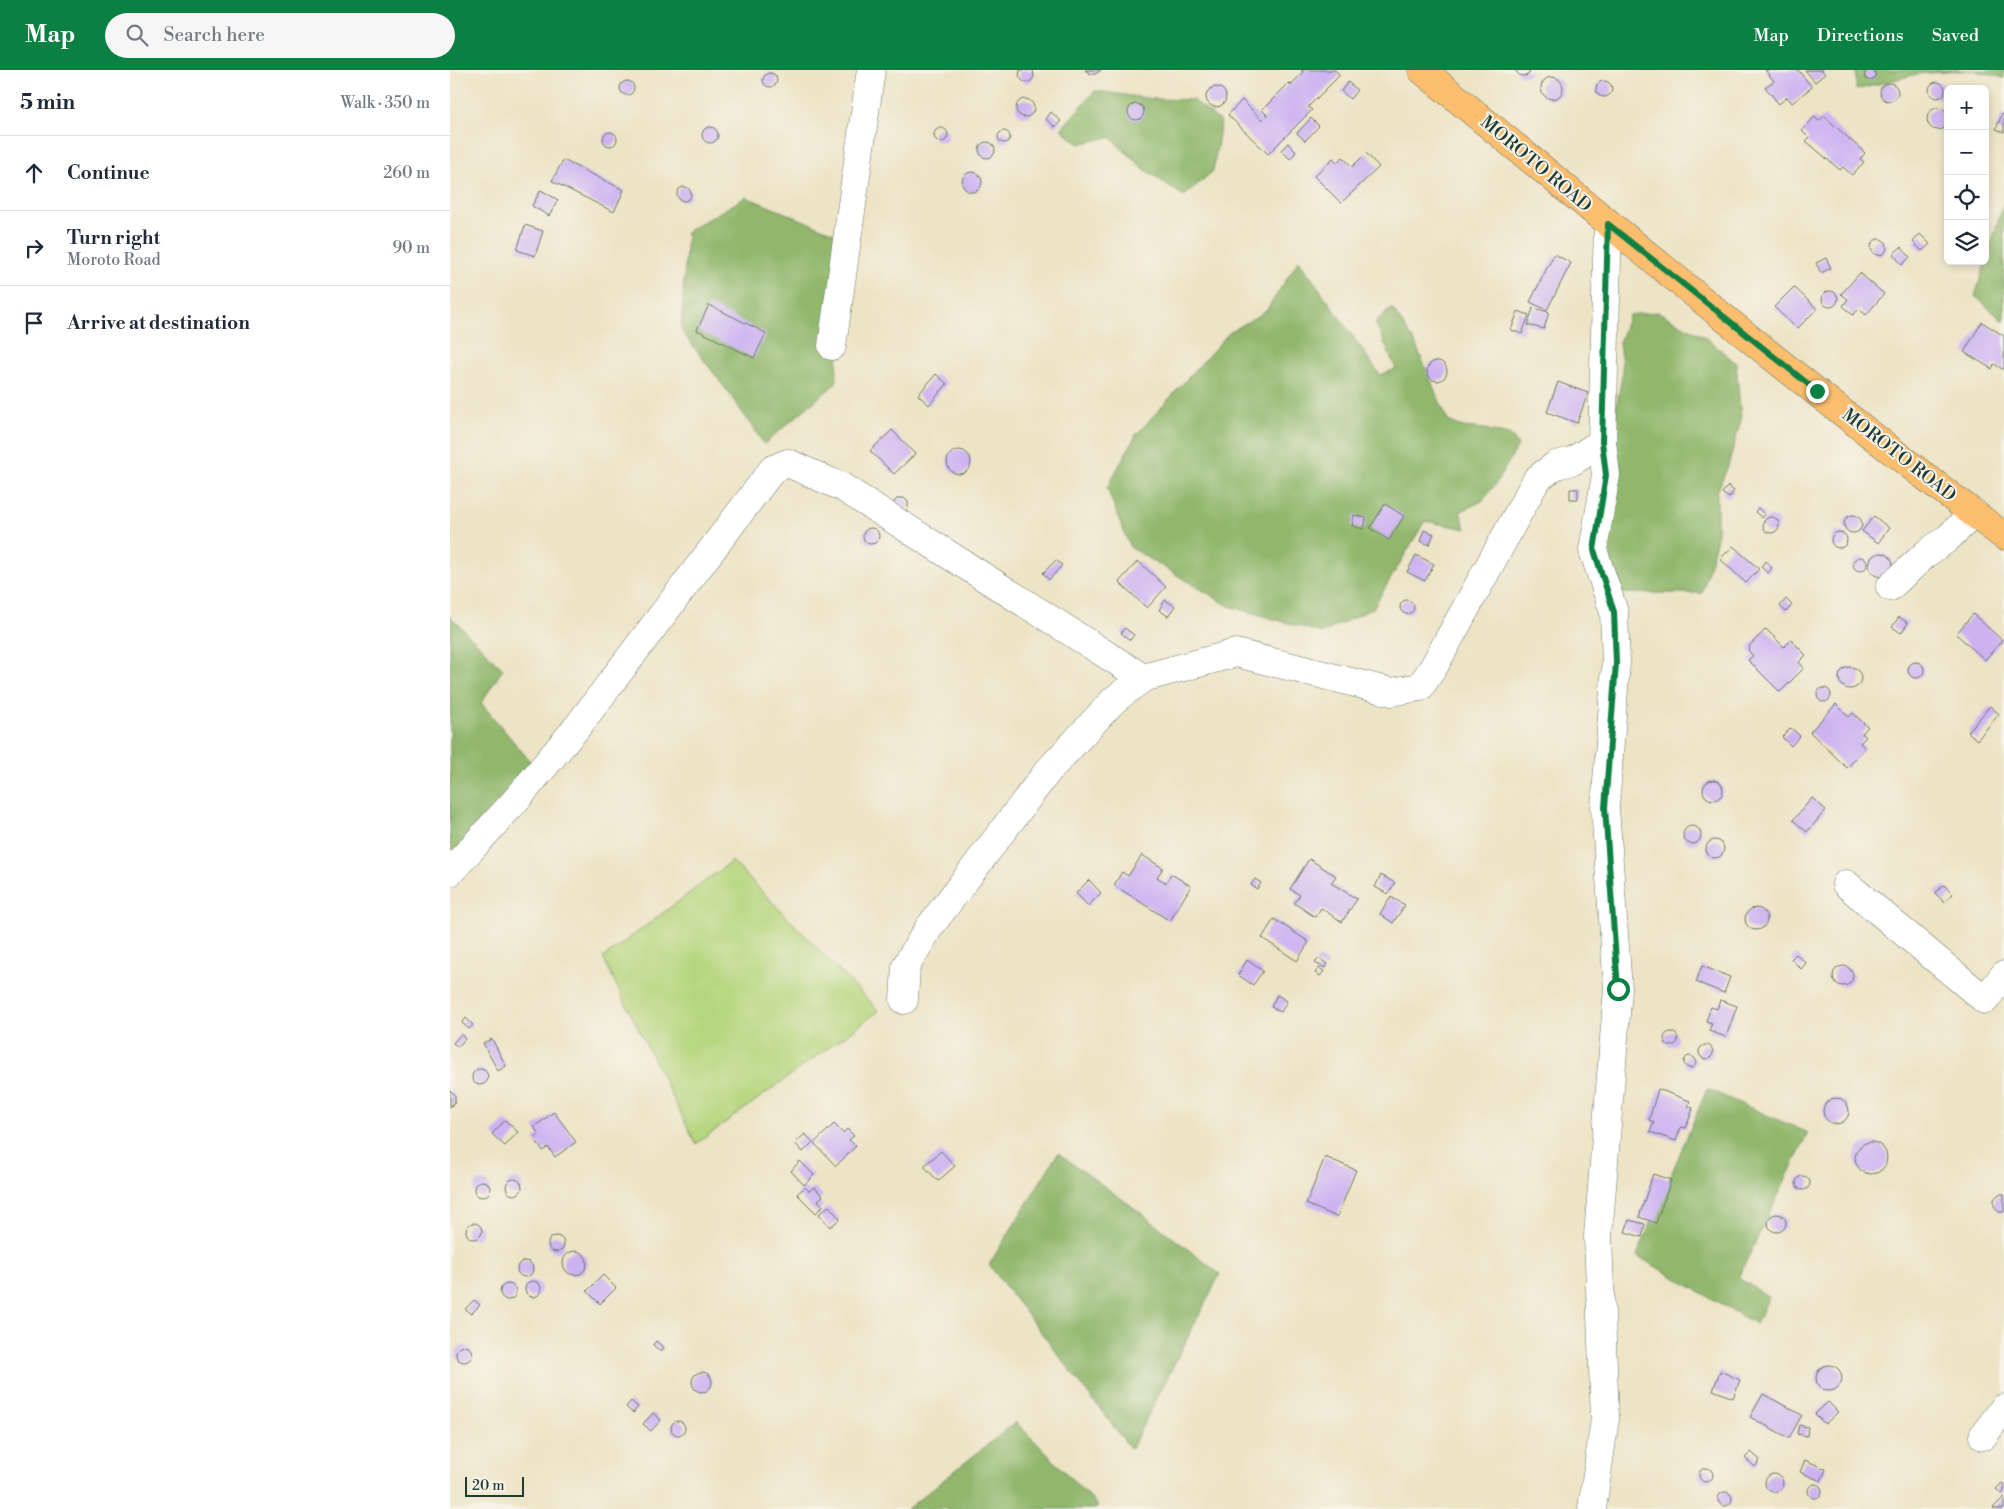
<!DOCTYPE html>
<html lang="en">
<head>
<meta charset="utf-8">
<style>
	:root { --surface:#fff; --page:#f6f6f7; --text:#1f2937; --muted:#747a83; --line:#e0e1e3; --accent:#0b8043 }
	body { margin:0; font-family:"Libre Bodoni",serif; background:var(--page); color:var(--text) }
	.controls { position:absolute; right:15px; top:15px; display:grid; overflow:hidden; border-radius:8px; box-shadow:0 2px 8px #0003 }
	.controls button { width:45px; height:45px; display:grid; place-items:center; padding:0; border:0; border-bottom:1px solid var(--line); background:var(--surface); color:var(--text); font:25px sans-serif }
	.scale { position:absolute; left:15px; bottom:12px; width:59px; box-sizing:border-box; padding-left:5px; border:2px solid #1f3d34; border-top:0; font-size:14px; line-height:18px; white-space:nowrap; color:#1f3d34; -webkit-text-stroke:4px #f7f3e8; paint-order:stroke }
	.stop { position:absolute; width:15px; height:15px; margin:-11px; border:4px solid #0b8043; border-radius:50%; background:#fff }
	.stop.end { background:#0b8043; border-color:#fff; box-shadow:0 1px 5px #0008 }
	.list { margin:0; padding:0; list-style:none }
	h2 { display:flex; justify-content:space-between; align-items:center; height:65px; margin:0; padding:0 20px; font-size:21px }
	h2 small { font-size:16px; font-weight:400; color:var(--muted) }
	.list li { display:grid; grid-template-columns:32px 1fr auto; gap:15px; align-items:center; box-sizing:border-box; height:75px; padding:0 20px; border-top:1px solid var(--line) }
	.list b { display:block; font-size:19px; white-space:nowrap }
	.list p { margin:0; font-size:16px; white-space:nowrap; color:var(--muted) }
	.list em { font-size:16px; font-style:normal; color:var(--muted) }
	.icon { flex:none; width:28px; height:28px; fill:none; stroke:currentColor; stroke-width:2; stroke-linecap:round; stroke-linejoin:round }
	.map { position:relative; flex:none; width:1554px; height:1439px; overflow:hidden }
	header { display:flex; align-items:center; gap:30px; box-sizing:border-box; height:70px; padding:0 25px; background:var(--accent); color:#fff }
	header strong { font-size:24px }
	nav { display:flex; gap:28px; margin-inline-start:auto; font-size:18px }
	.search { width:350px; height:45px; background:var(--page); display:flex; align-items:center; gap:12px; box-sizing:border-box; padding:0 18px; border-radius:28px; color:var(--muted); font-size:19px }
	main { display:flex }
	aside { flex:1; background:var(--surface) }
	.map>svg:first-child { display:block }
</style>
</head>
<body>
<header>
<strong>Map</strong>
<div class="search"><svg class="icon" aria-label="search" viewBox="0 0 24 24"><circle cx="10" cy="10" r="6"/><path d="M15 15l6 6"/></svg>Search here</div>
<nav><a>Map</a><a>Directions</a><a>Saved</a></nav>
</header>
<main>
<aside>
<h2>5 min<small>Walk · 350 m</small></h2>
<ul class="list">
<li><svg class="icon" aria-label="ahead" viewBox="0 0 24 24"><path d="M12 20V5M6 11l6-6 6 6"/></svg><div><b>Continue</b></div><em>260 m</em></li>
<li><svg class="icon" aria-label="right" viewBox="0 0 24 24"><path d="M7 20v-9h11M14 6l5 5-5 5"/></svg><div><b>Turn right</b><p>Moroto Road</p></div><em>90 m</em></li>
<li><svg class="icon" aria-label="arrive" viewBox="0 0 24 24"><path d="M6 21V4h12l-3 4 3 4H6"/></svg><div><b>Arrive at destination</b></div></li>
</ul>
</aside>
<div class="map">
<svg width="1554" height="1439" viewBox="0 0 1554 1439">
	<rect width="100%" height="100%" fill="#f7f3e8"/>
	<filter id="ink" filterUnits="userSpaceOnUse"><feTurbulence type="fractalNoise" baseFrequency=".02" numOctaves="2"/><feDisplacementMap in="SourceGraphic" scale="10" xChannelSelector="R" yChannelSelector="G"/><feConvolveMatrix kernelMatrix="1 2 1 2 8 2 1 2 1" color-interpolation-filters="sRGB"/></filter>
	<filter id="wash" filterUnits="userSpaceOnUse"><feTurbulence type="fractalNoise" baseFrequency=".0096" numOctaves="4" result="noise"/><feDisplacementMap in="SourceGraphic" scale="20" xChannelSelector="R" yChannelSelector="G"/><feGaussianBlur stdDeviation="1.12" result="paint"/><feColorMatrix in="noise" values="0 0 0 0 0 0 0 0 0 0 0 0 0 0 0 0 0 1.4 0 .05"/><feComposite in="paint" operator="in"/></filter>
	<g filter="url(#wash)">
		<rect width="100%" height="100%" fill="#ede3c5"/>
		<path fill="#b5d67d" stroke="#6a8a58" d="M282 791 429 941 246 1074 153 888Z"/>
		<path fill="#90b76c" stroke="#587a50" d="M1406 0H1554V8L1523 0 1467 4 1406 20Z
			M645 21 704 29 743 30 771 52 763 101 734 126 693 98 660 67 629 74 611 59Z
			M296 127 396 168 386 313 314 374 279 323 231 260 237 161Z
			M1554 132V252L1525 226Z
			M849 190 930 305 946 299 925 252 942 238 965 273 998 351 1013 357 1035 359 1062 366 1068 376 1045 415 1032 431 1010 442 1016 459 975 451 923 538 872 563 779 536 680 477 657 418 686 365 779 263 816 241Z
			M1208 242 1255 267 1286 293 1291 350 1278 396 1267 422V468L1252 523H1170L1157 480 1161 434 1171 402 1165 369 1166 338 1173 302 1169 273 1179 245Z
			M0 546 53 599 31 633 96 710 0 790Z
			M1257 1019 1358 1063 1288 1208 1319 1227 1306 1254 1187 1186Z
			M608 1083 683 1137 770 1204 681 1379 539 1195Z
			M566 1352 648 1436 646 1439H457Z"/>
		<g id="blocks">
			<path fill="#cdb2f2" d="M1414.5 5a5.5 5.5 0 1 1 11 0a5.5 5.5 0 1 1-11 0Z
				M570 0H583L584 7 580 12H574L569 7Z
				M635 0H651L645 4H641Z
				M851 0H885L890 5 858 37 862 40 818 84 778 45 792 30 812 50 817 45 812 40 839 13 841 15 853 2Z
				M1065 0H1081L1078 5 1074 6 1069 5Z
				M1315 0H1348L1362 17 1342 33 1337 27 1329 34 1315 17 1324 11Z
				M1355 0H1372L1375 4 1365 12Z
				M313 10a7 7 0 1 1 14 0a7 7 0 1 1-14 0Z
				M1091 18a11 11 0 1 1 22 0a11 11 0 1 1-22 0Z
				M170 18a7 7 0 1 1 14 0a7 7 0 1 1-14 0Z
				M1146 19a8 8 0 1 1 16 0a8 8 0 1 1-16 0Z
				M1479 20a8 8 0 1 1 16 0a8 8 0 1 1-16 0Z
				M898 12 907 20 900 29 891 21Z
				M1430 22a9 9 0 1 1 18 0a9 9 0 1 1-18 0Z
				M756 27a10 10 0 1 1 20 0a10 10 0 1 1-20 0Z
				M566 38a9 9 0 1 1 18 0a9 9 0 1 1-18 0Z
				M678 42a8 8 0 1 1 16 0a8 8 0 1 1-16 0Z
				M1477 49a11 11 0 1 1 22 0a11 11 0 1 1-22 0Z
				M601 42 611 51 605 57 596 49Z
				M1552 44 1554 45V62L1546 59Z
				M1374 46 1415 83 1410 89 1414 92 1402 105 1393 97 1390 100 1356 71 1359 68 1352 61 1364 47 1369 51Z
				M861 48 869 56 855 71 847 63Z
				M252 65a8 8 0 1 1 16 0a8 8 0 1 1-16 0Z
				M484 65a7 7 0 1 1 14 0a7 7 0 1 1-14 0Z
				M548 67a6 6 0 1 1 12 0a6 6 0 1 1-12 0Z
				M153 69a7 7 0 1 1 14 0a7 7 0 1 1-14 0Z
				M529 80a8 8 0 1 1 16 0a8 8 0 1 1-16 0Z
				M838 73 846 82 840 89 831 80Z
				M916 83 929 97 891 133 864 106 883 88 887 92 893 87 902 97Z
				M113 90 174 120 164 142 102 111Z
				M512 112a10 10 0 1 1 20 0a10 10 0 1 1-20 0Z
				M227 124a7 7 0 1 1 14 0a7 7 0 1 1-14 0Z
				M91 120 108 130 99 146 82 136Z
				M75 155 93 161 85 186 67 180Z
				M1470 164 1480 174 1472 181 1463 172Z
				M1421 177a8 8 0 1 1 16 0a8 8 0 1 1-16 0Z
				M1451 177 1460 187 1452 195 1443 184Z
				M1104 184 1121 193 1097 240 1080 232Z
				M1376 188 1381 198 1371 203 1366 193Z
				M1410 203 1434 224 1416 245 1409 239 1403 245 1393 236 1398 229 1391 224Z
				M1344 217 1367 239 1347 259 1324 237Z
				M1372 229a8 8 0 1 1 16 0a8 8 0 1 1-16 0Z
				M259 235 316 263 304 288 247 260Z
				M1083 238 1099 242 1094 259 1078 255Z
				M1068 241 1079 245 1072 264 1061 260Z
				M1532 252 1554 266V300L1544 294 1542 299 1514 282Z
				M977 301a10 10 0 1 1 20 0a10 10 0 1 1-20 0Z
				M486 304 497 314 479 335 468 325Z
				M1108 312 1138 323 1127 353 1097 342Z
				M442 360 465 384 444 404 420 381Z
				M497 392a12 12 0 1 1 24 0a12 12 0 1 1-24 0Z
				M1278 416 1284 421 1279 428 1272 423Z
				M1120 419H1128V429H1120Z
				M448 428H454L458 432V438L454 443 444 438V432Z
				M935 434 954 446 939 470 920 458Z
				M1308 438 1315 445 1312 448 1305 442Z
				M904 445 916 448 914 459 902 456Z
				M1394 454a9 9 0 1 1 18 0a9 9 0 1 1-18 0Z
				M1424 446 1439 458 1428 473 1412 461Z
				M1313 455a8 8 0 1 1 16 0a8 8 0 1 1-16 0Z
				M413 466a8 8 0 1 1 16 0a8 8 0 1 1-16 0Z
				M974 460 984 464 979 475 970 471Z
				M1381 470a8 8 0 1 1 16 0a8 8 0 1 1-16 0Z
				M1283 476 1309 499 1296 513 1270 489Z
				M1419 495a12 12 0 1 1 24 0a12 12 0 1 1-24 0Z
				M966 485 984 494 975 511 957 502Z
				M1403 494a7 7 0 1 1 14 0a7 7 0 1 1-14 0Z
				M606 490 612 495 599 510 593 503Z
				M688 491 716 517 697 538 669 512Z
				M1315 491 1322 498 1318 503 1311 497Z
				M1336 529 1342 535 1336 542 1330 536Z
				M715 530 725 536 718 546 709 540Z
				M950 537a7 7 0 1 1 14 0a7 7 0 1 1-14 0Z
				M1523 544 1552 570 1535 590 1506 564Z
				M1449 547 1458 553 1451 563 1442 557Z
				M675 558 684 565 680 570 671 563Z
				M1316 559 1334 577 1341 570 1356 585 1349 592 1354 598 1330 622 1298 590 1303 586 1298 580 1300 578 1299 576Z
				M1458 600a8 8 0 1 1 16 0a8 8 0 1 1-16 0Z
				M1389 608a11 11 0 1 1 22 0a11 11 0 1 1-22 0Z
				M1367 625a7 7 0 1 1 14 0a7 7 0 1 1-14 0Z
				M1386 634 1399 647 1403 643 1418 657 1412 663 1416 667 1410 673 1415 678 1397 698 1360 662Z
				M1540 636 1549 644 1527 670 1518 662Z
				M1341 658 1350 666 1341 676 1332 667Z
				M1253 720a10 10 0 1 1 20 0a10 10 0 1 1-20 0Z
				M1362 728 1376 740 1357 762 1343 750Z
				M1233 765a9 9 0 1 1 18 0a9 9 0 1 1-18 0Z
				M1256 779a9 9 0 1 1 18 0a9 9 0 1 1-18 0Z
				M692 785 713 798 707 807 716 813 721 804 741 816 720 851 664 815 672 802 678 806Z
				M859 789 886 806 881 813 907 829 892 852 871 838 865 847 844 833 850 825 840 819Z
				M931 805 945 813 938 824 925 817Z
				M805 809 811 813 807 819 801 815Z
				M639 810 651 823 638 836 626 823Z
				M1494 815 1503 824 1494 832 1485 823Z
				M941 827 955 835 943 853 930 844Z
				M1295 849a11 11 0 1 1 22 0a11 11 0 1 1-22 0Z
				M824 849 859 872 847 891 812 868Z
				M1346 884 1356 893 1351 899 1341 889Z
				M869 888 877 894 875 898 865 893Z
				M797 890 813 901 803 915 788 905Z
				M1383 906a10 10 0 1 1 20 0a10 10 0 1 1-20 0Z
				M1252 896 1280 907 1274 923 1246 912Z
				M869 898 874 901 870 906 865 903Z
				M827 925 837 931 831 942 821 937Z
				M1270 930 1287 936 1276 967 1259 961 1262 953 1256 951 1261 937 1267 939Z
				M16 948 23 955 19 959 12 953Z
				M1214 969a7 7 0 1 1 14 0a7 7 0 1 1-14 0Z
				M11 964 15 969 8 977 3 973Z
				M42 969 56 996 48 1001 33 973Z
				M1249 982a7 7 0 1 1 14 0a7 7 0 1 1-14 0Z
				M1234 992a6 6 0 1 1 12 0a6 6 0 1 1-12 0Z
				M22 1007a8 8 0 1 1 16 0a8 8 0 1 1-16 0Z
				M1208 1019 1240 1031 1238 1036 1243 1038 1236 1058 1231 1057 1226 1071 1200 1062 1204 1052 1199 1050Z
				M0 1020 5 1025V1032L0 1037Z
				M1373 1041a13 13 0 1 1 26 0a13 13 0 1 1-26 0Z
				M104 1042 126 1072 105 1087 98 1077 93 1081 84 1069 89 1065 84 1057Z
				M55 1050 68 1062 55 1076 42 1064Z
				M384 1054 393 1063 397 1059 404 1066 399 1070 406 1076 386 1096 364 1073Z
				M355 1064 363 1072 353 1082 345 1073Z
				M1405 1088a16 16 0 1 1 32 0a16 16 0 1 1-32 0Z
				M491 1081 505 1096 488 1111 474 1096Z
				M875 1087 906 1100 887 1147 856 1134Z
				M350 1091 364 1105 354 1115 341 1101Z
				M1203 1104 1221 1110 1206 1153 1189 1147Z
				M1346 1113a7 7 0 1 1 14 0a7 7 0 1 1-14 0Z
				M56 1117a8 8 0 1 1 16 0a8 8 0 1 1-16 0Z
				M24 1119a8 8 0 1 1 16 0a8 8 0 1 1-16 0Z
				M355 1117 359 1121 364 1117 373 1126 368 1130 373 1136 366 1143 347 1124Z
				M1549 1124H1554V1142H1549L1544 1136V1129Z
				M379 1136 390 1149 380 1157 369 1144Z
				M1318 1153a9 9 0 1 1 18 0a9 9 0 1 1-18 0Z
				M1179 1150 1195 1154 1192 1167 1175 1162Z
				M16 1161a8 8 0 1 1 16 0a8 8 0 1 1-16 0Z
				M98 1174a8 8 0 1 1 16 0a8 8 0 1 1-16 0Z
				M113 1193a12 12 0 1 1 24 0a12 12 0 1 1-24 0Z
				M67 1199a8 8 0 1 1 16 0a8 8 0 1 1-16 0Z
				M153 1205 166 1218 150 1234 137 1221Z
				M75 1219a8 8 0 1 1 16 0a8 8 0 1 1-16 0Z
				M50 1222a8 8 0 1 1 16 0a8 8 0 1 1-16 0Z
				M24 1230 30 1235 21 1244 15 1239Z
				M206 1271 214 1278 211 1282 203 1275Z
				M6 1284a8 8 0 1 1 16 0a8 8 0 1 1-16 0Z
				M1366 1308a13 13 0 1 1 26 0a13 13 0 1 1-26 0Z
				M1270 1301 1290 1310 1283 1328 1263 1320Z
				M242 1312a10 10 0 1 1 20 0a10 10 0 1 1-20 0Z
				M1313 1324 1352 1345 1339 1368 1300 1347Z
				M181 1331 188 1337 183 1343 176 1337Z
				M1378 1332 1388 1342 1375 1354 1365 1344Z
				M203 1343 211 1350 201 1361 193 1354Z
				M221 1358a7 7 0 1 1 14 0a7 7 0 1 1-14 0Z
				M1349 1355 1358 1357 1357 1366 1347 1364Z
				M1301 1382 1310 1390 1305 1397 1295 1388Z
				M1355 1390 1376 1399 1371 1411 1350 1402Z
				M1249 1405a7 7 0 1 1 14 0a7 7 0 1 1-14 0Z
				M1315 1413a9 9 0 1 1 18 0a9 9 0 1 1-18 0Z
				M1552 1413 1554 1415V1422L1552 1424 1546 1419Z
				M1358 1421a7 7 0 1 1 14 0a7 7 0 1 1-14 0Z
				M1268 1429a7 7 0 1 1 14 0a7 7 0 1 1-14 0Z
				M1554 1427V1439H1545L1543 1438Z"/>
		</g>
	</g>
	<g filter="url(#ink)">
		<use href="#blocks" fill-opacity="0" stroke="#677767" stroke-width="1"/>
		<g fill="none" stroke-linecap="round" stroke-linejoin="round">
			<defs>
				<path id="minor" d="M382 276 421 0
					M1440 517 1477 483 1498 468 1524 443
					M0 802 66 730 128 656 323 399 338 393 392 417 693 608
					M1396 814 1535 930 1554 905
					M454 930 456 896 478 859 598 701 664 630 693 608 786 583 941 622 970 617 983 598 1087 409 1106 395 1123 391 1152 372
					M1533 1366 1554 1338
					M1142 1439 1155 1349 1148 1166 1168 919 1155 738 1166 593 1164 542 1143 480 1156 405 1152 372 1158 154"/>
				<path id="major" d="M972 0C1164 157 1354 318 1554 466"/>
			</defs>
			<use href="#minor" stroke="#677767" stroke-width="29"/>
			<use href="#major" stroke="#677767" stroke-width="29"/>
			<use href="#minor" stroke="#fff" stroke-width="28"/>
			<use href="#major" stroke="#fbbd6e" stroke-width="28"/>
		</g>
	</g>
	<g fill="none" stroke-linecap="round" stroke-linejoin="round" filter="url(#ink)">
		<path stroke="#0b8043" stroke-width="6" d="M1168 919 1155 738 1166 593 1164 542 1144 480 1156 405 1152 372 1158 154 1367 321"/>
	</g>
	<g text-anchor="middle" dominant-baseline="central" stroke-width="4" stroke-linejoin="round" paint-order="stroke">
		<g font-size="18" fill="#1f3d34" stroke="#f7f3e8">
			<text transform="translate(1086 94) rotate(40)">MOROTO ROAD</text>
			<text transform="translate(1449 385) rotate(38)">MOROTO ROAD</text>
		</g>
	</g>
</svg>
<div class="controls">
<button>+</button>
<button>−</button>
<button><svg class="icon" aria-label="locate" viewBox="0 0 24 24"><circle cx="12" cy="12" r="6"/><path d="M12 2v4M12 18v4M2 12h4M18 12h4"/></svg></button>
<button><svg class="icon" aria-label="layers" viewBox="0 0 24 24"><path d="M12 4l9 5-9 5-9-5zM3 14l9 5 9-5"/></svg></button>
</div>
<div class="scale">20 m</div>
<div class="stop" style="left:1168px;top:919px"></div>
<div class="stop end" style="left:1367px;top:321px"></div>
</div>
</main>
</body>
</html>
